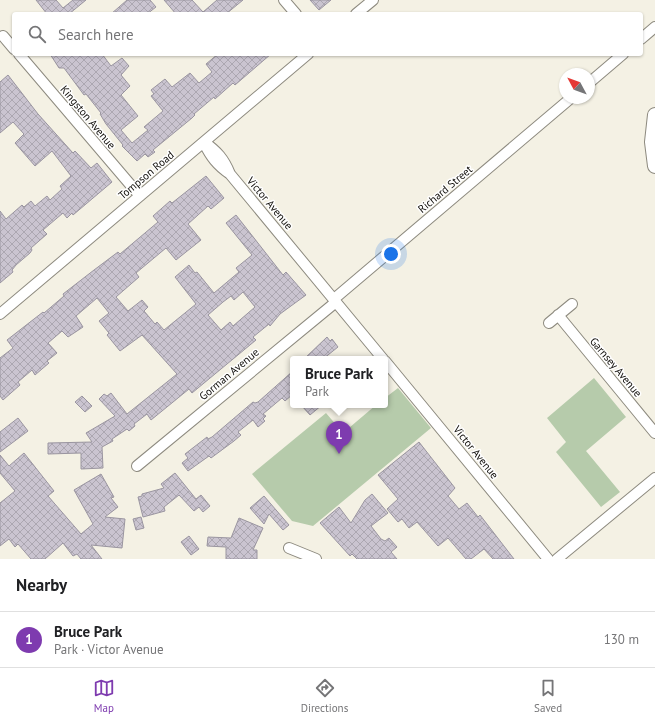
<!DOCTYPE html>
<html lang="en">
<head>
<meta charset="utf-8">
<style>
	:root { --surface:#fff; --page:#f6f6f6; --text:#202124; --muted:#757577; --line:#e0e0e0; --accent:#7e3baf }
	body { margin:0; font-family:"PT Sans",sans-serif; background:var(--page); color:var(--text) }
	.compass { position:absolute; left:559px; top:68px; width:36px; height:36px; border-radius:50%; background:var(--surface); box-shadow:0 1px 3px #0004; rotate:311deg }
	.you { position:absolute; left:391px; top:254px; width:14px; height:14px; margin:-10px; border:3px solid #fff; border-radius:50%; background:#1a73e8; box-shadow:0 0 0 6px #1a73e833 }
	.badge { display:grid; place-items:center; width:26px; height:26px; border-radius:50%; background:var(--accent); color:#fff; font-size:13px; font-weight:700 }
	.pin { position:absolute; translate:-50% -33px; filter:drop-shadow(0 1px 2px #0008) }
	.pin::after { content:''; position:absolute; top:21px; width:14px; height:12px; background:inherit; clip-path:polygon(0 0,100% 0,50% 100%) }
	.popup { position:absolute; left:290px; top:356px; width:98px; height:52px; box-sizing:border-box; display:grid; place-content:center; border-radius:4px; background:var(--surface); filter:drop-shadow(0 1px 3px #0005); font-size:13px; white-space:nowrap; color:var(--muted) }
	.popup b { font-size:15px; color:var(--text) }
	.popup::after { content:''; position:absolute; left:50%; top:100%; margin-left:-8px; border:8px solid transparent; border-top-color:var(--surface) }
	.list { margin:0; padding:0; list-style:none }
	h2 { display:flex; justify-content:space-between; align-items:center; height:52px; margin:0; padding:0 16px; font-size:17px }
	h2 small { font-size:13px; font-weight:400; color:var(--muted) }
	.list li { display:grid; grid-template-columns:26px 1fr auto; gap:12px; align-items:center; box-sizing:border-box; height:56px; padding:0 16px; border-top:1px solid var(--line) }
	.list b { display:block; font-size:15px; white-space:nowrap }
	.list p { margin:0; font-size:13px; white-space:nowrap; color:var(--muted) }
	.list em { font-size:13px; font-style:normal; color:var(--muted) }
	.icon { flex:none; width:22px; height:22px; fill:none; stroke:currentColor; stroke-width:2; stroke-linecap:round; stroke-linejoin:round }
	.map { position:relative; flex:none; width:655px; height:559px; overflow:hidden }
	.search { position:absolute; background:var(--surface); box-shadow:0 1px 3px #0004; left:12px; right:12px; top:12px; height:44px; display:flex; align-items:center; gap:10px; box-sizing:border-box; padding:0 14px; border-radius:4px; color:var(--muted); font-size:15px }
	.sheet { height:108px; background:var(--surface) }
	nav { display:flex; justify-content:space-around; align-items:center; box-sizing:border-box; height:56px; border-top:1px solid var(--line); background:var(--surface); font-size:11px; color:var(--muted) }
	nav a { display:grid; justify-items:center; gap:2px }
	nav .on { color:var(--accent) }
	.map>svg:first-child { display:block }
</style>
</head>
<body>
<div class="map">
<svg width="655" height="559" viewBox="0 0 655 559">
	<defs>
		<pattern id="building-cross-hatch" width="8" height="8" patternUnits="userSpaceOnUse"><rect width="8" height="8" fill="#cac4d0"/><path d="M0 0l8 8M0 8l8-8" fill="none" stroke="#aca7b1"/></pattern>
	</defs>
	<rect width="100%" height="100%" fill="#f4f1e4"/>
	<path fill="#b6cbab" d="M594 378 626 417 586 451 620 492 601 507 556 452 566 442 547 418Z
		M398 388 431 428 313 526 292 521 252 474 326 413 343 433 376 405H385V398Z"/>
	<path fill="url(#building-cross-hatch)" stroke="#9a95a0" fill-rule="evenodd" d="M36 0H56L63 8 73 0H86L69 14H47Z
		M127 0H150L156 7 147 14H111Z
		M164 0H192L203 12 217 0H243L226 14H176Z
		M310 0H331L319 10Z
		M50 54H102L111 66 122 58 129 66 121 75 130 86 121 95 138 116 121 130 132 143 148 130 144 127 163 111 151 96 154 94 151 90 165 79 172 87 190 73 199 83 212 72 206 64 218 54H271L235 85 233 83 215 99 214 97 194 114 195 115 192 118 153 150 155 152 148 157 145 154 137 161 122 146 123 145 106 124 100 114 101 113 86 94 84 95 64 68H59Z
		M8 75 38 114 73 153 75 151 91 168 97 163 112 182 73 215 72 213 67 218 63 213 43 230 47 234 31 248 32 250 30 253 16 265 12 270 13 272 0 283V211L6 219 22 205 24 207 31 201 35 206 47 196 50 200 62 189 60 186 71 176 52 151 35 166 15 143 24 134 13 122 0 133V82Z
		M206 176 224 198 211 209 208 206 188 224 201 240 176 260 166 248 136 273 139 277 116 297 128 311 142 300 148 307 144 311 155 324 157 322 164 330 196 304 175 277 189 265 195 273 197 272 214 293 239 272 236 268 252 255 226 223 236 215 283 275 286 272 306 295 280 314 270 326 269 324 253 337 256 340 192 393 189 389 151 420 147 414 134 424 135 426 129 431 127 429 112 439 113 441 102 447 103 468 81 469V453L48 454V443L92 442 86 433 115 416 99 399 104 394 107 396 111 393 127 414 177 374 142 335 120 351 107 335 109 333 99 321 109 313 97 298 76 316 83 327 68 337 62 331 48 343 57 353 47 361 49 363 35 375 32 370 18 382 20 385 3 400 0 396V358L13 348 7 340 43 312 44 313 64 296 63 294 94 270 118 252 120 254 158 222 153 216 170 201 172 203ZM243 292 255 307 233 326 230 322 221 330 208 315 223 302 231 296 234 300Z
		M327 337 330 341 332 339 338 347 323 359H304Z
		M293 371V394L285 401 282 398 263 414 266 416 263 419 265 421 258 427 253 420 238 432 241 435 234 441 211 458 209 456 188 471 182 463 188 458 185 454 207 437 208 439 212 437 253 402 255 403 258 402Z
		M82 396 92 406 85 412 75 402Z
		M301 405H322L310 415Z
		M18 418 28 431 0 452V432Z
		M419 442 455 488 448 496 459 509 467 503 478 517 480 515 514 559H493L484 549 471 559H466L448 538 438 546 417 522 409 528 402 519 398 522 387 509 398 499 378 475Z
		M24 453 54 491 48 496 81 534 93 524 74 490 101 474 114 497 111 498 118 507 105 517 125 519 122 548 91 545 102 559H81L77 554 73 556 63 543 45 559H31L18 544 15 547 9 539 0 546V503L15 491 0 473V455L9 466Z
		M175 473 196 499 201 495 210 506 203 512 199 507 194 511 179 495 164 507 165 511 143 517 138 497 142 496V494L164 488 161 484Z
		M372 494 388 513 371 526 381 539 385 541 389 538 397 547 391 552 397 559H357L352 554 350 556 320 523 339 507 351 523 365 500Z
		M264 496 289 525 283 530 269 514 264 524 250 508Z
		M141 517 144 528 136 530 133 519Z
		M239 518 263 528 253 550H257V559H226V547L207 546 208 537 231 538Z
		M189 536 199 549 191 555 181 542Z"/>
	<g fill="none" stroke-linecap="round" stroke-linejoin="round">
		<defs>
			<path id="street" d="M284 0 296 14
				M356 14 373 0
				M3 36 14 49
				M641 39 655 27
				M19 54 140 196
				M589 83 623 54
				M204 142C217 151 224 159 230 174L383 359
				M204 143C211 157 217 165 230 174
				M334 299 571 98
				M0 314 308 54
				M558 315 655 433
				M549 323 572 304
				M385 361 548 559
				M137 466 336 302
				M289 548 316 559
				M557 559 655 478"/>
			<path id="secondary" d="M655 115 652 142 655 166"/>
		</defs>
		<use href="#street" stroke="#8d8a7f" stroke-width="12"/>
		<use href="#secondary" stroke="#8d8a7f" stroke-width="16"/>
		<use href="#street" stroke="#fff" stroke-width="10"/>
		<use href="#secondary" stroke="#fff" stroke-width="14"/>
	</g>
	<g text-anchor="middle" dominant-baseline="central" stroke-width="3" stroke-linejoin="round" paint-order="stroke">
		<g font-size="11" fill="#110f0b" stroke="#fff">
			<text transform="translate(88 117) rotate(50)">Kingston Avenue</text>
			<text transform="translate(146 175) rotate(-40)">Tompson Road</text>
			<text transform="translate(445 189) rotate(-40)">Richard Street</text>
			<text transform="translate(270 203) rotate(50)">Victor Avenue</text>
			<text transform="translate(616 367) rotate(50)">Garnsey Avenue</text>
			<text transform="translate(229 374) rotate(-40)">Gorman Avenue</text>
			<text transform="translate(476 452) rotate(51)">Victor Avenue</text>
		</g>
	</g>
</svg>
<svg class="compass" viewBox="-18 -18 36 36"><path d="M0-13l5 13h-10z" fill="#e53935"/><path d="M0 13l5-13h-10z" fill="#757577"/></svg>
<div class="you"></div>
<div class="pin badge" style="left:339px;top:454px">1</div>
<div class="popup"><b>Bruce Park</b>Park</div>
<div class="search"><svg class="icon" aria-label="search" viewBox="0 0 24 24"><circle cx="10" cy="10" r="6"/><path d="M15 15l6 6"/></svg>Search here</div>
</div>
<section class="sheet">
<h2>Nearby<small></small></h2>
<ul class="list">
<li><span class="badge">1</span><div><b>Bruce Park</b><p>Park · Victor Avenue</p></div><em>130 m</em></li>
</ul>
</section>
<nav>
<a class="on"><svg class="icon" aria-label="map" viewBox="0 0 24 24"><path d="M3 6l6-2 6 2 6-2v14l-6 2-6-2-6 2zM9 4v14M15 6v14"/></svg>Map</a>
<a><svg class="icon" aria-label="directions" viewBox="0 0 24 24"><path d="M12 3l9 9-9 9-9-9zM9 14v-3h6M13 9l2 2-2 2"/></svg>Directions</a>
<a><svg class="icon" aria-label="saved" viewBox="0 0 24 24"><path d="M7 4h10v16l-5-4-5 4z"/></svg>Saved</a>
</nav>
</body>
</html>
